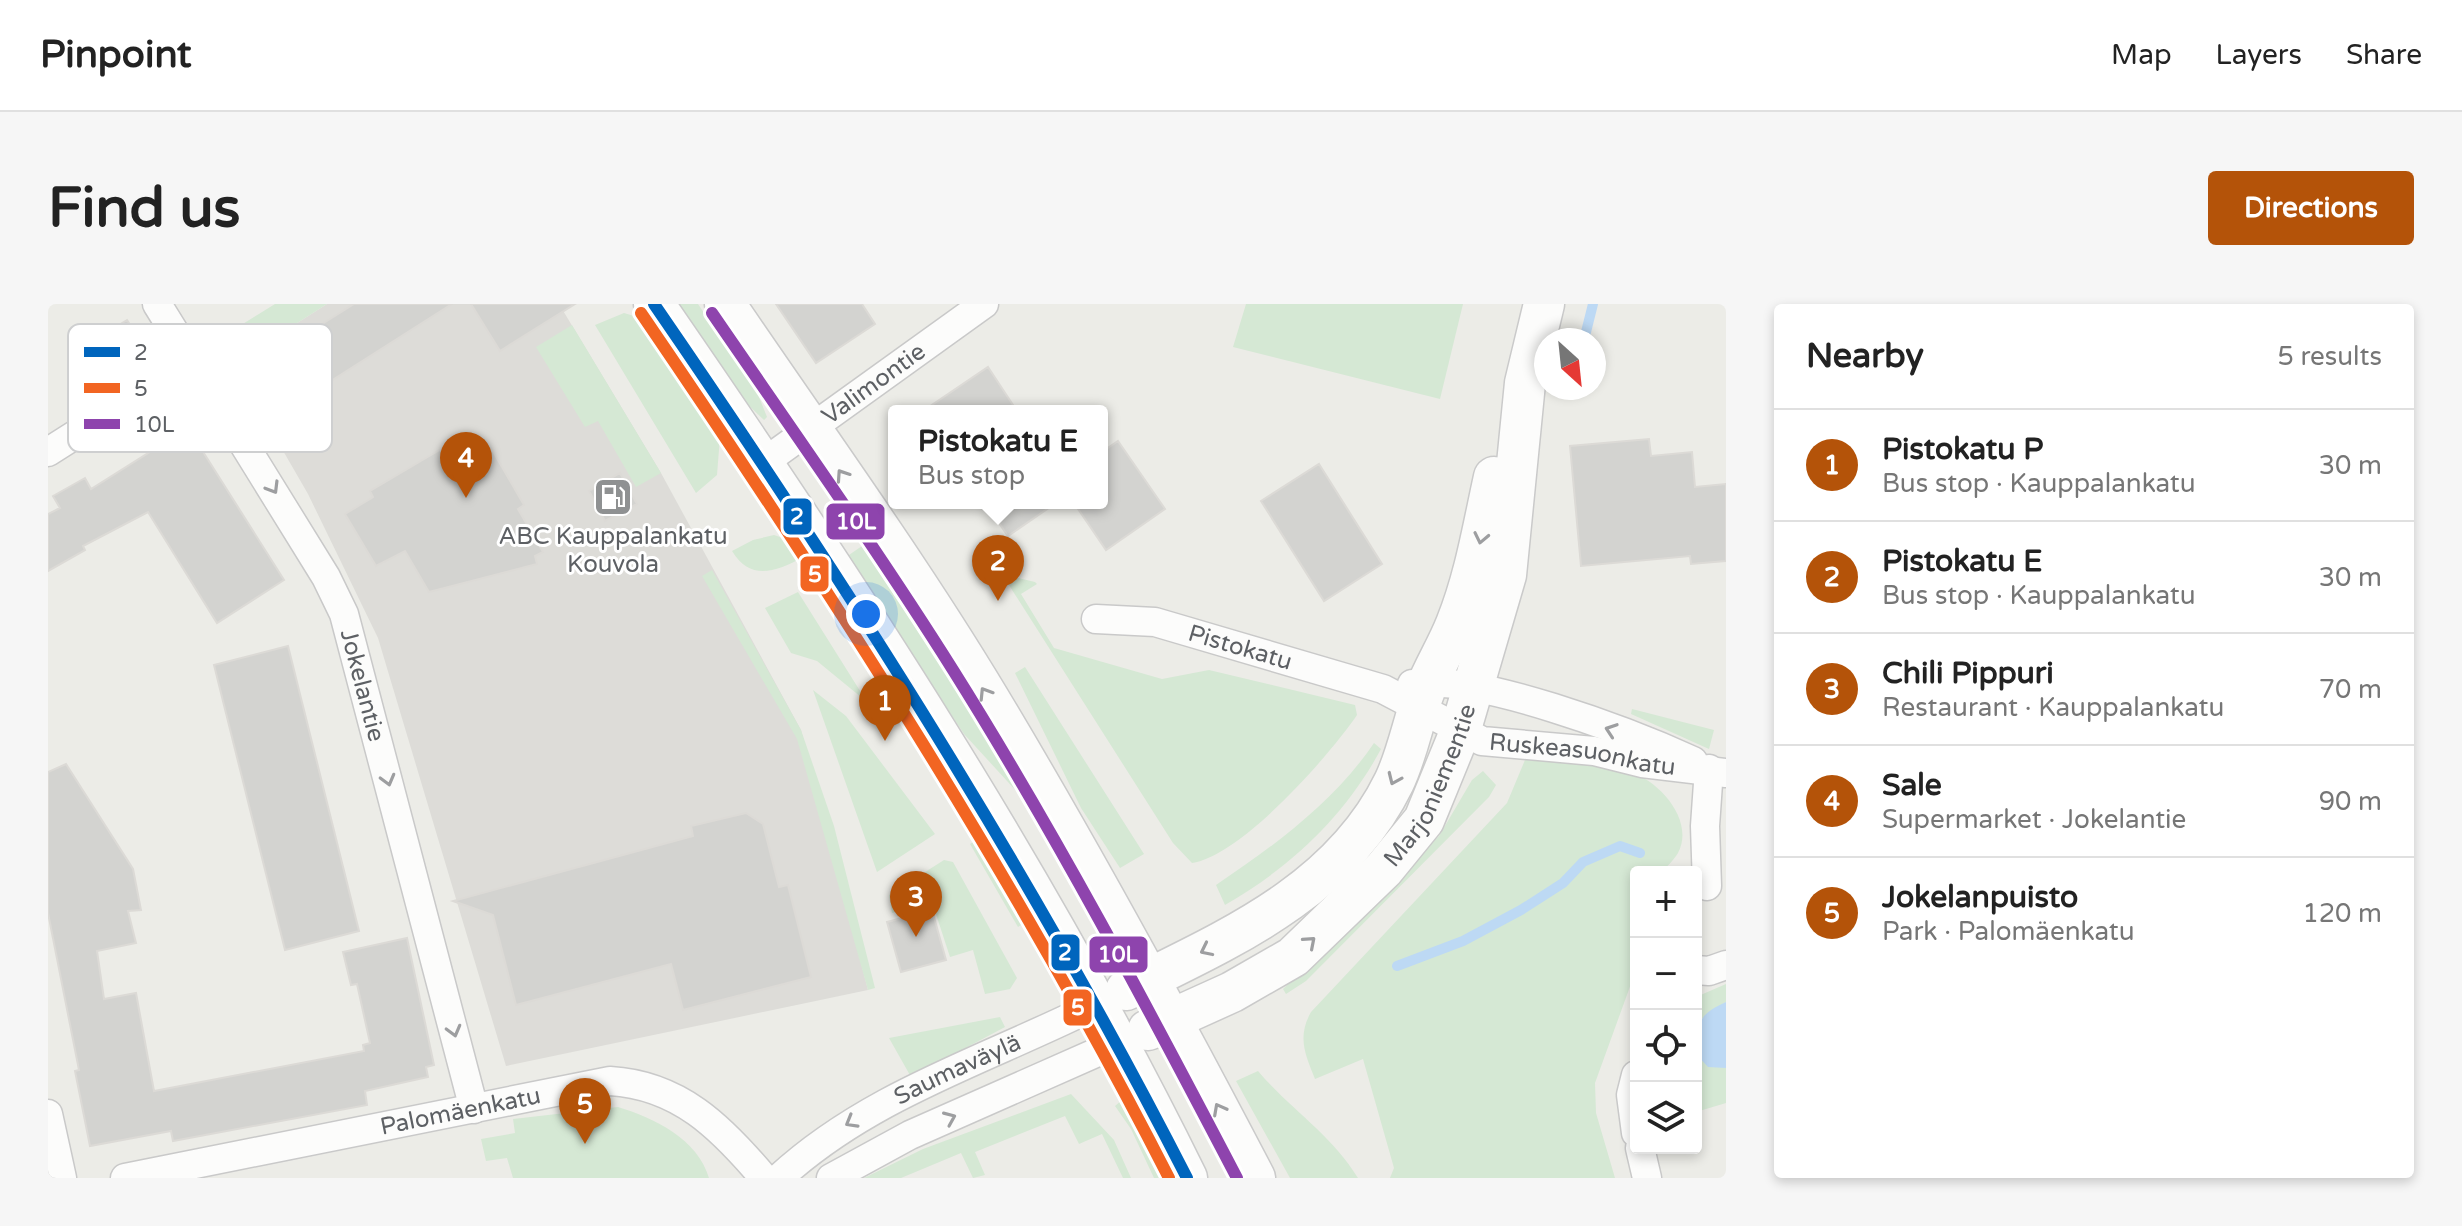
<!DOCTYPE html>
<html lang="en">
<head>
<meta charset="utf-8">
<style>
	:root { --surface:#fff; --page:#f6f6f6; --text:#222; --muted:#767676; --line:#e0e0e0; --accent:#b45309 }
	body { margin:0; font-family:"Varela Round",sans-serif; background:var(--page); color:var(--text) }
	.controls { position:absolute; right:24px; bottom:24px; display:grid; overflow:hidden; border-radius:8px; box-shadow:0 4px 12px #0003 }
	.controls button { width:72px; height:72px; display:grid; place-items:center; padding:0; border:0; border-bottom:2px solid var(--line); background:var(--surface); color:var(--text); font:40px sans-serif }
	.compass { position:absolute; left:1486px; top:24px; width:72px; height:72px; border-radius:50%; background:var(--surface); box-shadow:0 4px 12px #0003; rotate:153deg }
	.you { position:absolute; left:818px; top:310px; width:28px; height:28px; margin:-20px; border:6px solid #fff; border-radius:50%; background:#1a73e8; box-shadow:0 0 0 12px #1a73e833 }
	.badge { display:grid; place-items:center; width:52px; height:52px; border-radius:50%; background:var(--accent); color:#fff; font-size:26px; font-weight:700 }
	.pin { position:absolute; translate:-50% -66px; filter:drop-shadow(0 2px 4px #0008) }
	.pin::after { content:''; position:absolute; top:42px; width:28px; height:24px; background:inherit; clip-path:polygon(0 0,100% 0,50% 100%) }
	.popup { position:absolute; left:840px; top:101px; width:220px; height:104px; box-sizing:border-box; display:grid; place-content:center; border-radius:8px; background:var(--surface); filter:drop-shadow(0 2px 6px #0005); font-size:26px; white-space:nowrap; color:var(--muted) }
	.popup b { font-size:30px; color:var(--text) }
	.popup::after { content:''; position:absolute; left:50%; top:100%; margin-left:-16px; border:16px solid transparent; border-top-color:var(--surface) }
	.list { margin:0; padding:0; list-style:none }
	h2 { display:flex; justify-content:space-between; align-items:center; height:104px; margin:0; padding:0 32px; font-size:34px }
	h2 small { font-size:26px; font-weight:400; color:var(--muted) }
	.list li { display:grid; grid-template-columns:52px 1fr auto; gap:24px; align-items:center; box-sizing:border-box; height:112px; padding:0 32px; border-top:2px solid var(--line) }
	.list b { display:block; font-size:30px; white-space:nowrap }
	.list p { margin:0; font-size:26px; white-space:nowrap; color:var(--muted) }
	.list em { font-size:26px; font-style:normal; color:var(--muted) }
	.icon { flex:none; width:44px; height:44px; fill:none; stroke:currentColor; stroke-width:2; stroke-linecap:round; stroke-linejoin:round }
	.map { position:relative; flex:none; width:1678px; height:874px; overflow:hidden; border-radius:8px }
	header { display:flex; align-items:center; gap:48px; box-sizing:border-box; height:112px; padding:0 40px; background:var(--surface); border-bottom:2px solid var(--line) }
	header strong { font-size:38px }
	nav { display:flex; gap:44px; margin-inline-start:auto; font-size:28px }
	.intro { display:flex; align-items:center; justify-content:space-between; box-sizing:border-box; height:192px; padding:0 48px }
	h1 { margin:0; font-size:56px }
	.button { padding:20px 36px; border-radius:8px; background:var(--accent); color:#fff; font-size:28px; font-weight:700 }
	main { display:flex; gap:48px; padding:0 48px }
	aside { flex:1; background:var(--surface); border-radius:8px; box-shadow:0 4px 12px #0003 }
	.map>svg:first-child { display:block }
</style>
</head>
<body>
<header>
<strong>Pinpoint</strong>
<nav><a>Map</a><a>Layers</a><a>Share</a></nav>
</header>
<div class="intro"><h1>Find us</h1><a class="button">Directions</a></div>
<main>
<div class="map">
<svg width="1678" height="874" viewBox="0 0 1678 874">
	<rect width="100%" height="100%" fill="#ecece7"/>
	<path fill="#dddcd8" d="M279 0H511L613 169 753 426 820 686 458 762 330 334 260 190 185 60Z"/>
	<path fill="#d5e8d4" d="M227 0H279L185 60 169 36Z
		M630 0H650L709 88 719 113 716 116 696 97Z
		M1198 0H1415L1392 95 1185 43Z
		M576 9 586 12 672 133 669 171 648 189 547 21Z
		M524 21 613 169 588 183 550 117 537 123 488 43Z
		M726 231 741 236 754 254C727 268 702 277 684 247L705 236Z
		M814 242 976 489 1033 586 1029 588 971 490 916 430 798 253Z
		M664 266 753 426 786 522 827 684 820 686 749 435 654 272Z
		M954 270 987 278 989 280 973 290 1006 344 1114 375 1161 366 1307 401 1309 411C1281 452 1194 551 1144 559L1125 539Z
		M750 288 819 398 769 357 743 349 717 304Z
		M977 363 1096 550 1072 564 1033 504 967 369Z
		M765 386 798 412 887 530 829 568Z
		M1584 405 1666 426 1661 445 1583 410Z
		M1326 439 1333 445C1297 512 1243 563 1177 601L1168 581C1226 542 1286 498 1326 439Z
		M1485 449C1517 455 1552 458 1582 468 1612 477 1647 517 1630 549 1626 556 1619 562 1614 568H1588V605L1584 616 1588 666 1547 779 1548 809 1567 874H1342L1346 864 1315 755 1267 775C1257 750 1249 733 1263 708L1459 499 1477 456Z
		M1435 467 1448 481 1441 493 1258 677 1238 690 1235 685 1391 532 1424 476Z
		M931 534 979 617 970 623 922 540Z
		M896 556 905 558 969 674 962 685 937 690 925 646 902 653 884 598 844 609 841 591Z
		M1678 680V698L1652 716 1648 722V693Z
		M952 713 957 723 863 773 841 734Z
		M1648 750 1651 755 1678 764V799L1648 808Z
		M1210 767C1243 806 1282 829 1310 874H1242L1188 777Z
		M1023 790 1066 836 1083 874H1075L1054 830 1031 840 1017 812 927 848 937 871 925 874 913 849 853 874H816L875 845Z
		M1074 796 1080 799 1120 874H1106L1083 825 1067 802Z
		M570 803C606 814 650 835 661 874H465L459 854 438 857 433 835 467 829 465 815Z"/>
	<path fill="#bdd9f4" d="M1678 698V764L1660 763 1648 750C1648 721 1649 711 1678 698Z"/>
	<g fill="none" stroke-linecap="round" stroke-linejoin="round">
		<path stroke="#bdd9f4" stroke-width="10" d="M1536 36 1545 0
			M1349 662 1415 637 1473 606 1515 579 1535 558 1572 542 1592 549"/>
	</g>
	<path fill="#d3d3d0" stroke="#dcdad6" stroke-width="2" d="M306 0H404L220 117 191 72Z
		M423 0H527L452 47Z
		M728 0H814L827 20 768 59Z
		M79 16 102 52 61 78 38 41Z
		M940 63 969 107H875Z
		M140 124 236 276 169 319 100 208 35 242 37 246 0 267V210L12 204 5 192 37 174 43 185Z
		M422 128 436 149 443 144 476 201 470 205 495 248 487 252 489 260 381 288 357 247 328 262 297 210 325 193 322 187Z
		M1601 135 1603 152 1644 148 1647 183 1678 180V257L1643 260 1642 252 1533 262 1522 142Z
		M1070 137 1117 205 1058 246 1026 199H1054V148Z
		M1271 160 1334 260 1276 297 1213 197Z
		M572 169 589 200 557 217 541 187Z
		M937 199H1008L960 232Z
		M240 342 311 627 237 646 166 361Z
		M18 460 85 565 93 606 80 607 88 639 49 647 56 695 88 689 106 787 316 747 315 741 322 739 309 680 303 681 295 648 359 634 386 761 378 763 380 773 317 787 319 801 125 837 123 827 42 842 27 767 31 766 0 609V468Z
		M698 509 715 520 731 583 740 581 763 673 635 706 623 660 468 701 445 611 405 597 645 532 643 522Z
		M884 606 898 656 853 668 839 618Z"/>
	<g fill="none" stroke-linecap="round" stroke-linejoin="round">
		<defs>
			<g id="street">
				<path id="s1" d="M109 0 278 273 296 310 426 805"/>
				<path d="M0 148 145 56"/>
				<path id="s2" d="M715 159 936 0"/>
				<path id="s3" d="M1048 315 1107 318 1335 385 1434 437 1546 447 1594 459 1678 469"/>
				<path d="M1364 380C1427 369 1584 429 1645 457"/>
				<path d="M1659 582 1657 522 1661 465"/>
				<path d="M1648 666 1661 667 1678 661"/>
				<path d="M1588 771 1583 791 1588 829"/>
				<path d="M0 810 14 874"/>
				<path d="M1592 844 1599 874"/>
				<path id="s4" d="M77 874 562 777C631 781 673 823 716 874"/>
				<path id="s5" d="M731 874C822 790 941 755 1050 700"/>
				<path d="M783 874 862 831 1070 739"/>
			</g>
			<g id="secondary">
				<path d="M606 0C800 281 988 567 1139 874"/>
				<path d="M677 0C770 137 868 271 952 413 1042 564 1126 719 1207 874"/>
				<path d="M1078 686C1181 635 1293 587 1346 478 1360 449 1365 416 1377 386 1386 363 1399 343 1408 320 1427 273 1435 223 1446 173"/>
				<path id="s6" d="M1100 726 1184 688 1245 653 1336 565 1376 516 1412 428 1458 271 1477 79 1496 0"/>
			</g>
		</defs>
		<use href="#street" stroke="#c9c9c9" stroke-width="31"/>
		<use href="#secondary" stroke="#cacaca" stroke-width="43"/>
		<use href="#street" stroke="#fcfcfb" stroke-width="28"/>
		<use href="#secondary" stroke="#fcfcfb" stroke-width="40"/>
		<defs>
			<path id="bus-1" d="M606 0C800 282 983 569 1139 874"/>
			<path id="bus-2" d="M593 9C784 289 967 572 1121 874"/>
			<path id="bus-3" d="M664 9C745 127 828 244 905 366 1008 530 1099 702 1189 874"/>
		</defs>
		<use href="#bus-1" stroke="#fff" stroke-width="18"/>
		<use href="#bus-2" stroke="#fff" stroke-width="18"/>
		<use href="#bus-3" stroke="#fff" stroke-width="18"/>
		<use href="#bus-1" stroke="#0065bd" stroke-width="12"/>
		<use href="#bus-2" stroke="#f26522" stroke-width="12"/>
		<use href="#bus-3" stroke="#8e44ad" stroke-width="12"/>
	</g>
	<defs><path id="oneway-chevron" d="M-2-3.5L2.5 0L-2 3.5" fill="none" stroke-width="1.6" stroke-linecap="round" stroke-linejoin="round" transform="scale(2)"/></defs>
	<g stroke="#9d9ea0">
		<use href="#oneway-chevron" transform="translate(794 171) rotate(-124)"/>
		<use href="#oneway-chevron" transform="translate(225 184) rotate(59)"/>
		<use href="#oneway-chevron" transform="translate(1433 234) rotate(102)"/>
		<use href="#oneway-chevron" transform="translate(937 389) rotate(-122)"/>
		<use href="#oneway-chevron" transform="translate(1563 426) rotate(-161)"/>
		<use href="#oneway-chevron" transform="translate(1346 475) rotate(114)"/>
		<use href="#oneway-chevron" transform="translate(340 476) rotate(75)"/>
		<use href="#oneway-chevron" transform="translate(1262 638) rotate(-41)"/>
		<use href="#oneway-chevron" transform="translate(1158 646) rotate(154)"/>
		<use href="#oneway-chevron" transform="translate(406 727) rotate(75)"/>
		<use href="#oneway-chevron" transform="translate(1171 805) rotate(-118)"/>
		<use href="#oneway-chevron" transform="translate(902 814) rotate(-23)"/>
		<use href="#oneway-chevron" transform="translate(803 818) rotate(150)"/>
	</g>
	<defs>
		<symbol id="fuel-square" viewBox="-11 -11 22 22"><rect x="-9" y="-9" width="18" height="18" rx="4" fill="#8f9192" stroke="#fff"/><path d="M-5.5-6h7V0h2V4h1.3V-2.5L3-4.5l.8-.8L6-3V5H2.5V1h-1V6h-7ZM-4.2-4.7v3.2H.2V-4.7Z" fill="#fff"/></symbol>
	</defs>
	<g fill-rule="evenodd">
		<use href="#fuel-square" x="543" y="171" width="44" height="44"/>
	</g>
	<g text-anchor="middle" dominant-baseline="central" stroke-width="6" stroke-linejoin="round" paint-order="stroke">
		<g font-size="24" fill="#5d6064" stroke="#fff">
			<text stroke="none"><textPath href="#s2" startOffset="136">Valimontie</textPath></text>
			<text stroke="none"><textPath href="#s3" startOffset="148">Pistokatu</textPath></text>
			<text stroke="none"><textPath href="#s1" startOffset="436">Jokelantie</textPath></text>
			<text stroke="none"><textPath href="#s3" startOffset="510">Ruskeasuonkatu</textPath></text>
			<text stroke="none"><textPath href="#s6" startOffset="386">Marjoniementie</textPath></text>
			<text stroke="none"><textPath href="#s5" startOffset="210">Saumaväylä</textPath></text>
			<text stroke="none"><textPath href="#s4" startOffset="342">Palomäenkatu</textPath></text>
		</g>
		<g font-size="24" fill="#5d6064" stroke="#fff">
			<text x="565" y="232">ABC Kauppalankatu<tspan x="565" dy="28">Kouvola</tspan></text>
		</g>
	</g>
	<rect x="20" y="20" width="264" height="128" rx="12" fill="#fff" stroke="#cecfd0" stroke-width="2"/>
	<rect x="36" y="43" width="36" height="10" fill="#0065bd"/>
	<rect x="36" y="79" width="36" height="10" fill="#f26522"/>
	<rect x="36" y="115" width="36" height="10" fill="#8e44ad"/>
	<g font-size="22" fill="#5d6064">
		<text x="86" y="56">2</text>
		<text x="86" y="92">5</text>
		<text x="86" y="128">10L</text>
	</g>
	<g stroke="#fff" stroke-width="3">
		<rect x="734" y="193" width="31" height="39" rx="8" fill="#0065bd"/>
		<rect x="777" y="198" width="61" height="39" rx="8" fill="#8e44ad"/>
		<rect x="751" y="251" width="31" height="38" rx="8" fill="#f26522"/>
		<rect x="1002" y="629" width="31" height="39" rx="8" fill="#0065bd"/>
		<rect x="1040" y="631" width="61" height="39" rx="8" fill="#8e44ad"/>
		<rect x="1014" y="684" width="31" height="39" rx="8" fill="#f26522"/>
	</g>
	<g font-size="22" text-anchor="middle" font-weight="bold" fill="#fff">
		<text x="749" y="220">2</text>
		<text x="808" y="225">10L</text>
		<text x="767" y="278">5</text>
		<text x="1017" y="656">2</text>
		<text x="1070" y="658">10L</text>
		<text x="1030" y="711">5</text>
	</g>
</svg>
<div class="controls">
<button>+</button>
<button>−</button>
<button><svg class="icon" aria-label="locate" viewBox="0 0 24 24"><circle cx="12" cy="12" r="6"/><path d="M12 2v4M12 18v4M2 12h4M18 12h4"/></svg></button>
<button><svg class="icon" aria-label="layers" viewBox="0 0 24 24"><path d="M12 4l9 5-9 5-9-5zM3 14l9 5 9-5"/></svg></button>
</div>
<svg class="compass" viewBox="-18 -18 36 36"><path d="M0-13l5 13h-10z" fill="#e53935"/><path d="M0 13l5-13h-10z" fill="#767676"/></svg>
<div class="you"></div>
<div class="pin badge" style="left:837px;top:437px">1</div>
<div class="pin badge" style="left:950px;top:297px">2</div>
<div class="popup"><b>Pistokatu E</b>Bus stop</div>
<div class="pin badge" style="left:868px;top:633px">3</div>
<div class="pin badge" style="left:418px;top:194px">4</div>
<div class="pin badge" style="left:537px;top:840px">5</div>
</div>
<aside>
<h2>Nearby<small>5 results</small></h2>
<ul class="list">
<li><span class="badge">1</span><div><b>Pistokatu P</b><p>Bus stop · Kauppalankatu</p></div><em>30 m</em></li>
<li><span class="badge">2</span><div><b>Pistokatu E</b><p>Bus stop · Kauppalankatu</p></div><em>30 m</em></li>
<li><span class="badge">3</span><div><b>Chili Pippuri</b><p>Restaurant · Kauppalankatu</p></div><em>70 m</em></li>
<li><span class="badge">4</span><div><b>Sale</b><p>Supermarket · Jokelantie</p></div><em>90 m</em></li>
<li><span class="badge">5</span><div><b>Jokelanpuisto</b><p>Park · Palomäenkatu</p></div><em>120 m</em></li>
</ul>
</aside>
</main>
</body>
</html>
